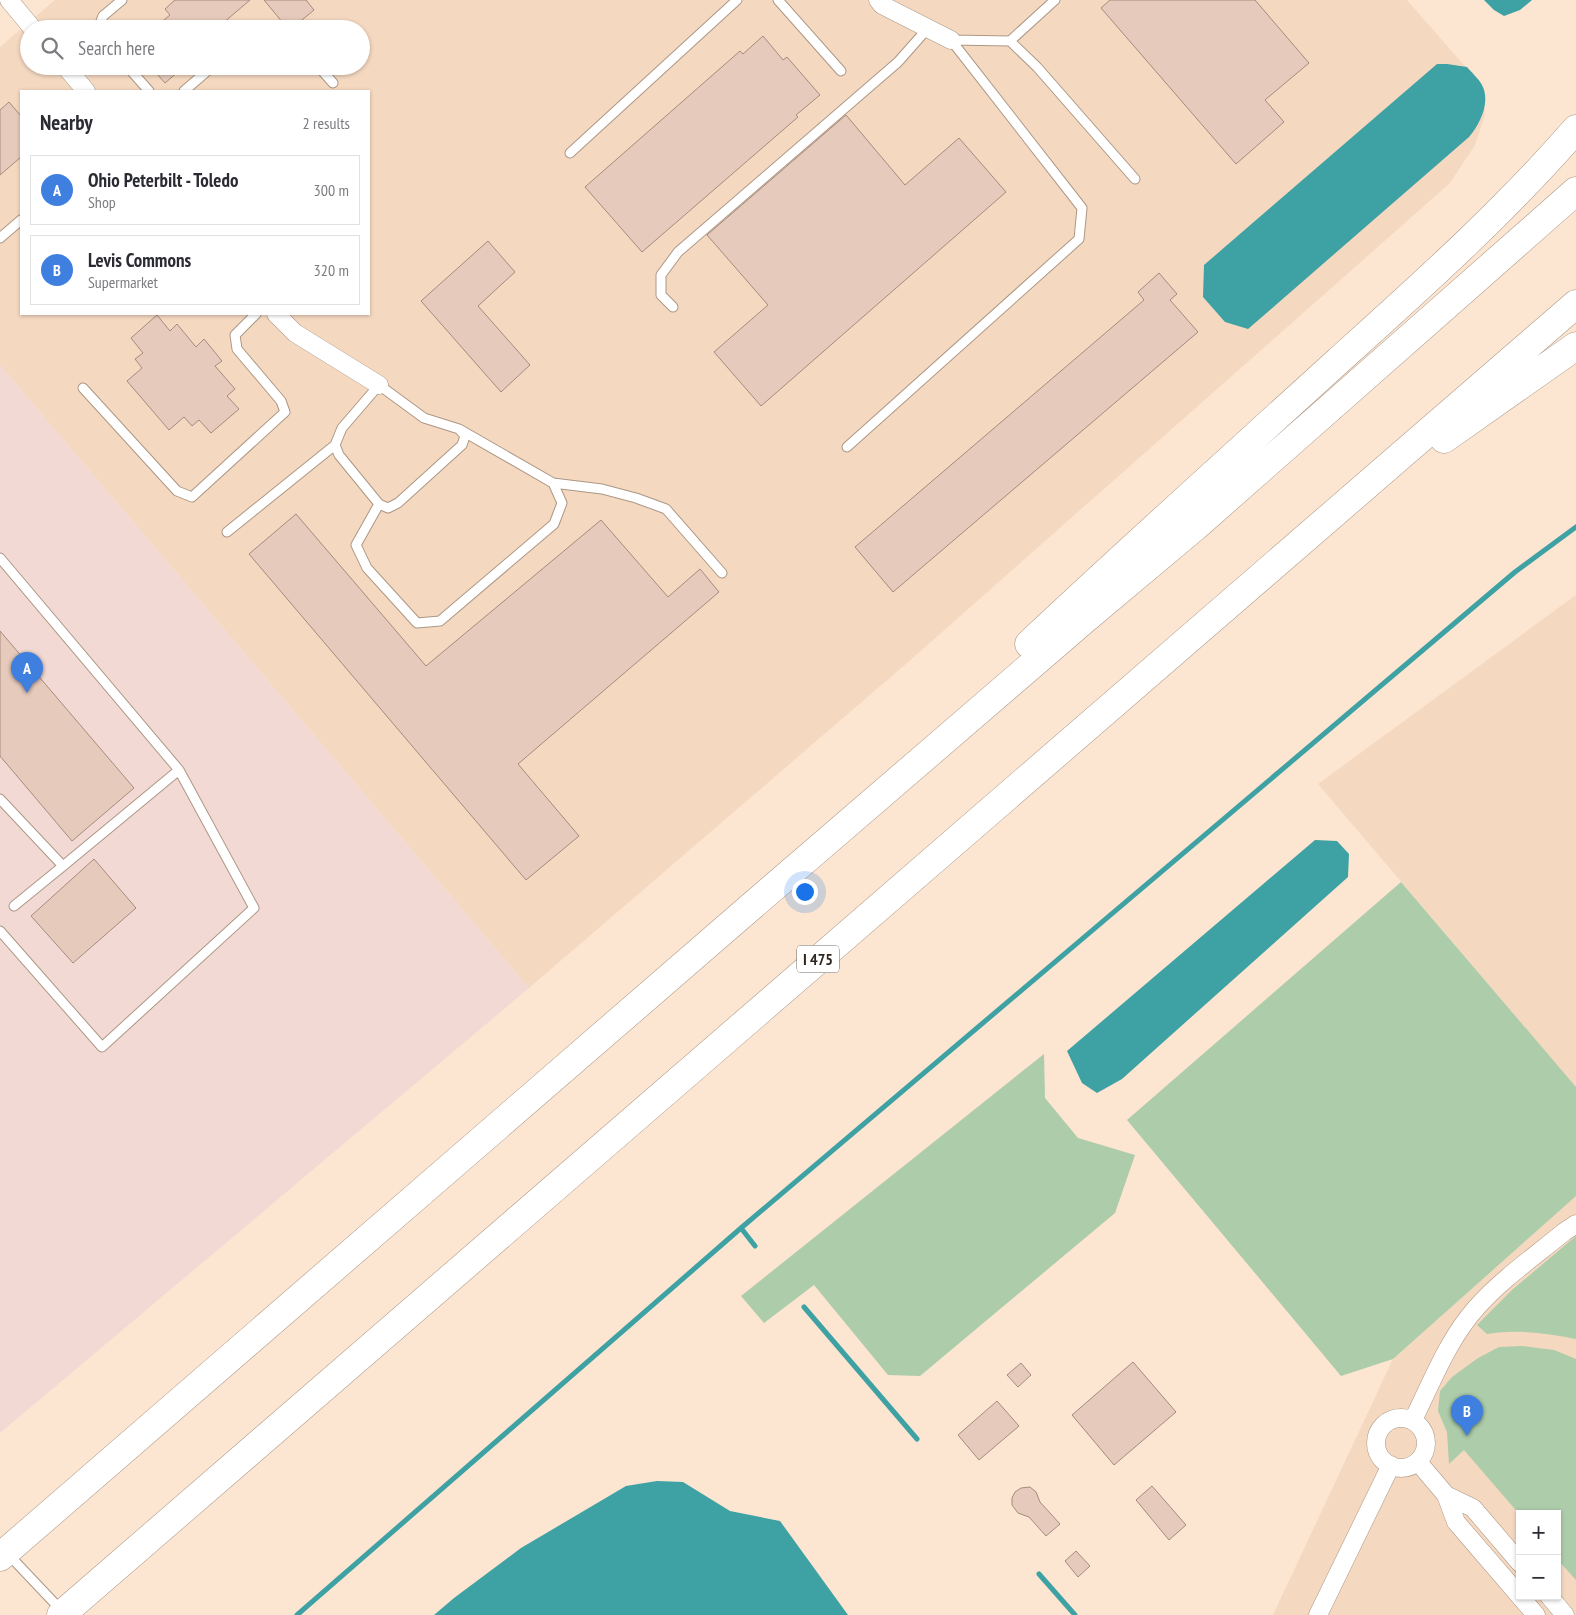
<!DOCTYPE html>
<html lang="en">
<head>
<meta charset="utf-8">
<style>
	:root { --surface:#fff; --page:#f7f7f7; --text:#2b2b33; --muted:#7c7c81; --line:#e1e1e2; --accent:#d93025 }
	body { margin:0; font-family:"PT Sans Narrow",sans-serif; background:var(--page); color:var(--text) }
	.controls { position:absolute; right:15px; bottom:15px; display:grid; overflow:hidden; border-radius:0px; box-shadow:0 1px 4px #0004 }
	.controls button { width:45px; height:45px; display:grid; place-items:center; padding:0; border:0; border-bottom:1px solid var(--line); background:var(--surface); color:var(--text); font:25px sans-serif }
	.you { position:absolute; left:804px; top:891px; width:18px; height:18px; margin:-12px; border:4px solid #fff; border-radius:50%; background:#1a73e8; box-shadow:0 0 0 8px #1a73e833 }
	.badge { display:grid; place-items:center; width:32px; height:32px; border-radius:50%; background:var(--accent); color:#fff; font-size:16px; font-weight:700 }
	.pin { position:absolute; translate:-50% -41px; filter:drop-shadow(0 1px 2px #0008) }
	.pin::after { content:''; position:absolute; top:26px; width:18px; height:15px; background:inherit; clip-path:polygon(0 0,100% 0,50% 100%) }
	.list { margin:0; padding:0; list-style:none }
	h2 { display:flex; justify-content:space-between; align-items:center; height:65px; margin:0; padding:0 20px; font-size:21px }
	h2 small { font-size:16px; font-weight:400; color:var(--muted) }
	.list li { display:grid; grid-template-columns:32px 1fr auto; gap:15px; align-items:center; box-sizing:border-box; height:70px; margin:0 10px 10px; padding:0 10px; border:1px solid var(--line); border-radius:0px }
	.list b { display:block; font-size:19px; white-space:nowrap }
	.list p { margin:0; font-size:16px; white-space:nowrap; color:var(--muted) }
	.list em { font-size:16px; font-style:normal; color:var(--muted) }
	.icon { flex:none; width:28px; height:28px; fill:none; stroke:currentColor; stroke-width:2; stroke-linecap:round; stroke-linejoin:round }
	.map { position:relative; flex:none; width:1576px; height:1615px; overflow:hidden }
	.search { position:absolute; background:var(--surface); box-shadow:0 1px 4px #0004; left:20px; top:20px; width:350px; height:55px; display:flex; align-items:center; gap:12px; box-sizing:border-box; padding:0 18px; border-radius:28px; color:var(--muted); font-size:19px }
	.panel { position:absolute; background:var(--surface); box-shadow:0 1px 4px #0004; left:20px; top:90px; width:350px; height:225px; border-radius:0px }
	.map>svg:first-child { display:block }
</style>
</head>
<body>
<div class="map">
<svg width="1576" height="1615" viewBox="0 0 1576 1615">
	<rect width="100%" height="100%" fill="#fce5d1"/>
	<path fill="#f5d8c0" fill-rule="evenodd" d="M55 0H1407L1482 86 1485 115 1475 145 1449 184 907 663 529 988 0 365V47ZM29 29H361V66H29ZM21 91H369V314H21Z
		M1576 595V1087L1318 784Z
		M1576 1196V1615H1273L1393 1359ZM1520 1514H1557V1596H1520Z"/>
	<path fill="#f3d9d4" d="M0 365 529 988 0 1433Z"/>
	<path fill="#acccaa" d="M1401 882 1576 1087V1196L1393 1359 1341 1376 1127 1120Z
		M1044 1054 1045 1098 1078 1138 1135 1155 1115 1213 920 1376 888 1375 814 1285 764 1323 741 1296Z
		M1576 1236V1339C1546 1333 1517 1329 1487 1334L1477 1325 1512 1290Z
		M1522 1346 1554 1350 1576 1359V1580L1557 1559V1514L1520 1515 1464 1450 1449 1464 1447 1432 1438 1411 1440 1391 1452 1377 1478 1358 1499 1347Z"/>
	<path fill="#3ea1a4" d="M1484 0H1532L1520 10 1504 16 1494 10Z
		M1437 64H1447L1467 67C1471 72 1479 79 1482 85 1491 102 1480 124 1469 137L1248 329 1225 322 1203 297 1204 265Z
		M1315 840 1337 841 1349 854 1348 877 1122 1079 1097 1093 1082 1083 1067 1051Z
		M657 1481 683 1482 730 1511 780 1521 848 1615H434L454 1598 521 1548 626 1486Z"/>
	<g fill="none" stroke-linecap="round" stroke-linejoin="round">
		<path stroke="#3ea1a4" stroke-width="5" d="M741 1228 755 1246
			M804 1307 917 1439
			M1039 1574 1075 1615
			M297 1615 741 1228 1515 572 1576 527"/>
	</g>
	<path fill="#e6cabc" stroke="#a58b7e" d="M175 0H250L216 29H153L170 15 165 9Z
		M264 0H306L314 10 291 29H288Z
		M1110 0H1255L1309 63 1265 100 1284 122 1236 164 1101 8Z
		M763 36 783 60 787 57 820 95 796 115 798 117 642 252 585 187 740 51 743 54Z
		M150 66H185L165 83Z
		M9 102 21 116V157L0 175V110Z
		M846 115 905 185 959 138 1006 192 761 406 714 352 768 305 707 235Z
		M488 241 515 272 478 306 530 365 501 392 421 301Z
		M1159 273 1177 294 1170 300 1198 332 893 592 855 547 1144 300 1138 292Z
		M157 315 170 331 177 324 196 347 204 339 222 361 215 366 235 389 227 396 239 409 211 433 199 420 192 426 184 417 169 430 127 381 142 368 135 359 143 353 131 338Z
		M296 514 426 666 601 520 668 597 700 569 719 592 518 764 579 836 526 880 249 554Z
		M0 631 134 788 72 841 0 756Z
		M94 859 136 908 73 963 31 916Z
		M1133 1362 1176 1412 1114 1465 1072 1415Z
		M1021 1363 1031 1375 1018 1387 1007 1375Z
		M997 1401 1019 1426 979 1460 958 1435Z
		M1152 1486 1186 1525 1169 1540 1136 1500Z
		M1030 1487 1036 1492 1040 1502 1060 1524 1046 1536 1029 1517 1018 1513 1012 1505V1498L1015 1492 1021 1488Z
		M1076 1551 1090 1566 1078 1577 1065 1561Z"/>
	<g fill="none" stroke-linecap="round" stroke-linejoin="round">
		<defs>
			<path id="lane" d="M778 0 841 71
				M100 29 99 26 103 16 122 0
				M951 40 1010 41 1037 67 1135 179
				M1010 41 1055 0
				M127 66 149 91
				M318 66 333 83
				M184 91 213 66
				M570 153 737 0
				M0 238 21 220
				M673 307 661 295V275L678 252 898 62 928 28
				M379 385 424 418 459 429 465 436 462 445 398 503 388 508 379 504 339 455 335 445 342 428Z
				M83 388 177 491 192 497 285 412 281 401 237 349 235 335 256 314
				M847 447 1079 239 1082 208 951 40
				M553 483 602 489 636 498 666 509 722 573
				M379 504 356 545 367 568 417 623 440 621 554 524 562 503 553 483 459 429
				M227 532 335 445
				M0 558 179 770 254 908 102 1047 0 931
				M0 799 63 866 14 906
				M63 866 179 770
				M8 1554 61 1610"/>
			<path id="street" d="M9 0 33 29
				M878 0 882 5 951 40
				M65 66 86 91
				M276 314 295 333 379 385
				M1376 1443a25 25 0 1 1 50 0a25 25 0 1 1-50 0Z
				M1413 1420C1432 1382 1448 1339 1477 1307 1502 1279 1535 1256 1564 1232L1576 1224
				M1418 1462 1446 1495 1456 1522 1536 1615
				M1446 1495 1473 1508 1520 1563
				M1549 1596 1565 1615
				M1318 1615 1391 1465"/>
			<path id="highway" d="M1444 439 1576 346
				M1029 644C1131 548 1235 455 1338 361 1420 287 1503 213 1576 129
				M0 1557 746 911 1084 620 1196 526 1576 191
				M61 1615 1576 304"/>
		</defs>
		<use href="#lane" stroke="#ac9785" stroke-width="11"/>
		<use href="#street" stroke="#ac9785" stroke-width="19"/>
		<use href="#highway" stroke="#ac9785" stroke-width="29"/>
		<use href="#lane" stroke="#fff" stroke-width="9"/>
		<use href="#street" stroke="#fff" stroke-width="18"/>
		<use href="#highway" stroke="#fff" stroke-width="28"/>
	</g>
	<g text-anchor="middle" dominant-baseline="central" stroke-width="4" stroke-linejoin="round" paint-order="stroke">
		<rect fill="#fff" stroke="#6d6762" stroke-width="1" x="797" y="945.5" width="42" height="27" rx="4"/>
		<g font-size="16" font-weight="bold" fill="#2e261f">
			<text x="818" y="959">I 475</text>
		</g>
	</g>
</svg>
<div class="controls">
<button>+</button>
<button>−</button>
</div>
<div class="you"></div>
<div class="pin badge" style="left:27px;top:693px;background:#3f7fe0">A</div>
<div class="pin badge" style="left:1467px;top:1436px;background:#3f7fe0">B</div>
<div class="search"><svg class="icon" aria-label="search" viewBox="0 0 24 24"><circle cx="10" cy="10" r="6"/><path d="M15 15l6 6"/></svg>Search here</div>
<section class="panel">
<h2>Nearby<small>2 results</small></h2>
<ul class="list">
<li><span class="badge" style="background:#3f7fe0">A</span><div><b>Ohio Peterbilt - Toledo</b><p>Shop</p></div><em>300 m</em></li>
<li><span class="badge" style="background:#3f7fe0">B</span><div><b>Levis Commons</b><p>Supermarket</p></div><em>320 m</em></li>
</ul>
</section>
</div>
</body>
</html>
